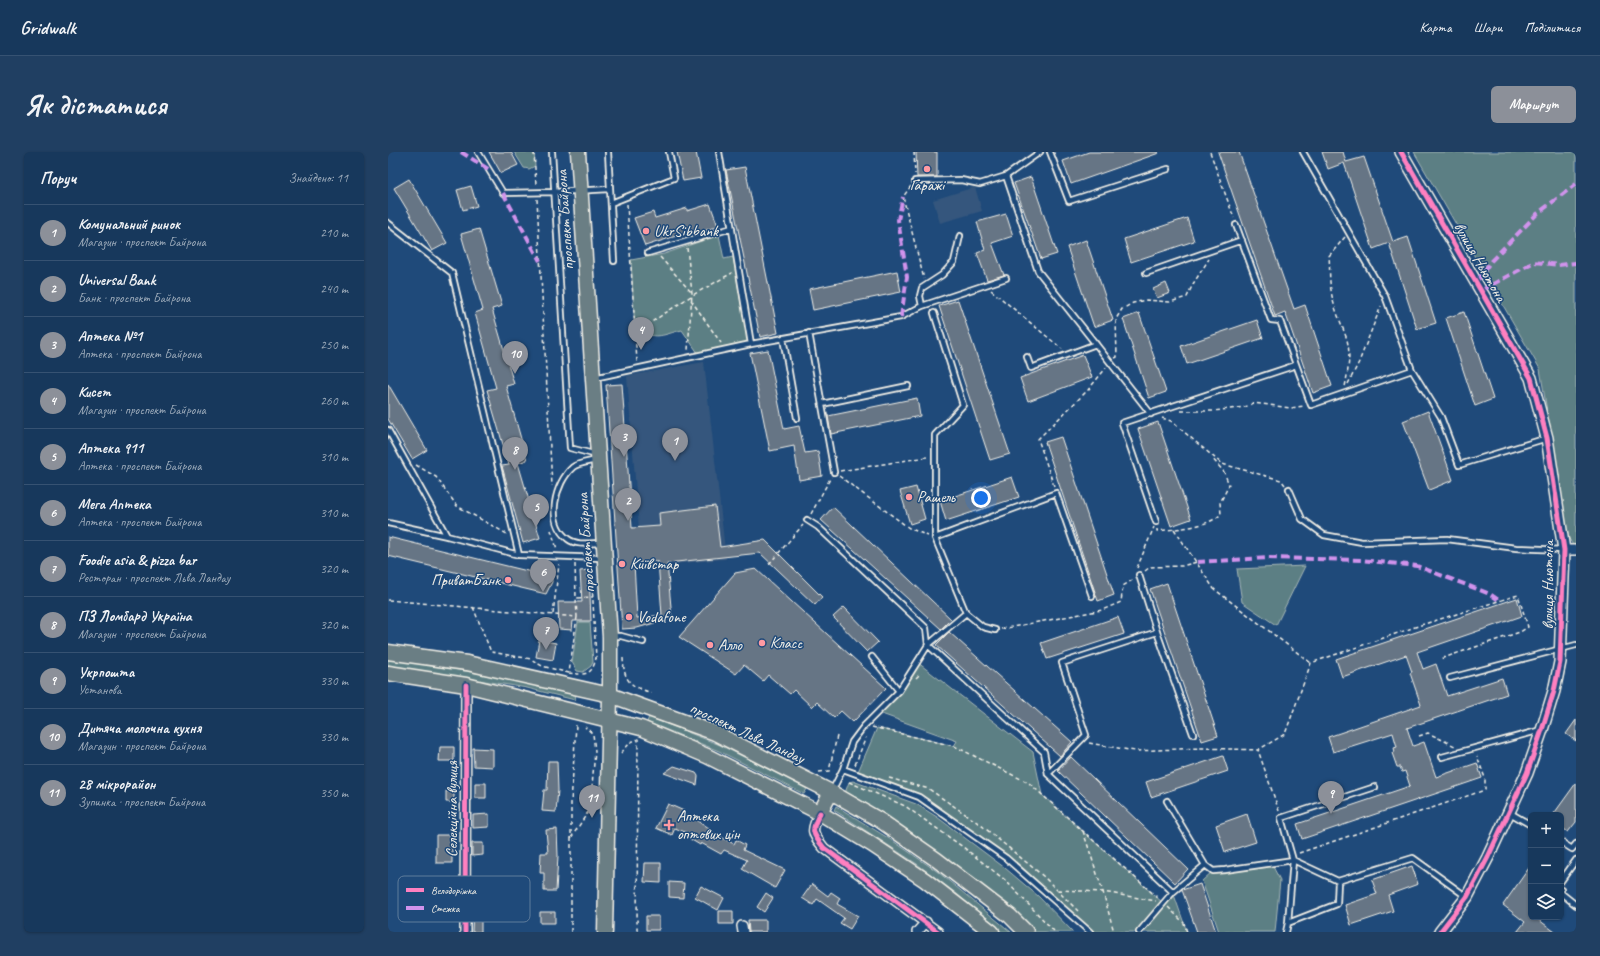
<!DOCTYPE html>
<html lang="uk">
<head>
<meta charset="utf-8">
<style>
	:root { --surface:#17385c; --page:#203f62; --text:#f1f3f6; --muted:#9eacbb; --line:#365272; --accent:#8c9099 }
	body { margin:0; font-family:Caveat,sans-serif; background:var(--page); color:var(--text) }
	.controls { position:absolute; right:12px; bottom:12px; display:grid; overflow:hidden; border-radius:6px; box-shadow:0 1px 3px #0004 }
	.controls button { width:36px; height:36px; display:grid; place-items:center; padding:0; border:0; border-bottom:1px solid var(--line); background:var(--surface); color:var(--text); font:20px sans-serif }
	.you { position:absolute; left:593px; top:346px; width:14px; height:14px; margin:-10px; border:3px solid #fff; border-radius:50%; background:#1a73e8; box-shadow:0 0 0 6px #1a73e833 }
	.badge { display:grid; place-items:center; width:26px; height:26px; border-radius:50%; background:var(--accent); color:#fff; font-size:13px; font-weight:700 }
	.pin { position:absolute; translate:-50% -33px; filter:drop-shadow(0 1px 2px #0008) }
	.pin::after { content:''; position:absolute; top:21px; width:14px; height:12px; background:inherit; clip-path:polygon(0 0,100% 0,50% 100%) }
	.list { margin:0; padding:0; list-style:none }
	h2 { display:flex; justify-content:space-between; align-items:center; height:52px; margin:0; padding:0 16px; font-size:17px }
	h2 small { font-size:13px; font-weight:400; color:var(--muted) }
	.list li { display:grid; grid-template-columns:26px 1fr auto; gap:12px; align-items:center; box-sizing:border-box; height:56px; padding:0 16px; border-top:1px solid var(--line) }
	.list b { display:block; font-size:15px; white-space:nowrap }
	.list p { margin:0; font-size:13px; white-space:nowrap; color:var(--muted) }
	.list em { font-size:13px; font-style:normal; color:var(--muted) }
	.icon { flex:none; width:22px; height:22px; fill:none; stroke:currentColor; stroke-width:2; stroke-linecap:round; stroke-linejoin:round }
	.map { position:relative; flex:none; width:1188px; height:780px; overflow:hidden; border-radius:6px }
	header { display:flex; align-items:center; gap:24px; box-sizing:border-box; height:56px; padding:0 20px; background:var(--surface); border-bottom:1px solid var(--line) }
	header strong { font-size:19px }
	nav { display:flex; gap:22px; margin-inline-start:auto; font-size:14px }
	.intro { display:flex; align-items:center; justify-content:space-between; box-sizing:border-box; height:96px; padding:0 24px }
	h1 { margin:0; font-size:28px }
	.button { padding:10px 18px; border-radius:6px; background:var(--accent); color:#fff; font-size:14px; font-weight:700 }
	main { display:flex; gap:24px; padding:0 24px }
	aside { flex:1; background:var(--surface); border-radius:6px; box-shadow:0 1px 3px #0004 }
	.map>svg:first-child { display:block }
</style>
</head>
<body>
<header>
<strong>Gridwalk</strong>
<nav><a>Карта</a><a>Шари</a><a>Поділитися</a></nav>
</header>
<div class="intro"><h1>Як дістатися</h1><a class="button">Маршрут</a></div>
<main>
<aside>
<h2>Поруч<small>Знайдено: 11</small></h2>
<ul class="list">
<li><span class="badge">1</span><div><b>Комунальний ринок</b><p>Магазин · проспект Байрона</p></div><em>210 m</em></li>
<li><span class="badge">2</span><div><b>Universal Bank</b><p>Банк · проспект Байрона</p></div><em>240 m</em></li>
<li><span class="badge">3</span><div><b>Аптека №1</b><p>Аптека · проспект Байрона</p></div><em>250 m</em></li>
<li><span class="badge">4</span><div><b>Кисет</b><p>Магазин · проспект Байрона</p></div><em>260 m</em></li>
<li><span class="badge">5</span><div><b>Аптека 911</b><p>Аптека · проспект Байрона</p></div><em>310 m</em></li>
<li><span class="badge">6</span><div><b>Мега Аптека</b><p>Аптека · проспект Байрона</p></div><em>310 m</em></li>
<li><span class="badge">7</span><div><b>Foodie asia &amp; pizza bar</b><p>Ресторан · проспект Льва Ландау</p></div><em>320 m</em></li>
<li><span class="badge">8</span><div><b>ПЗ Ломбард Україна</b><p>Магазин · проспект Байрона</p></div><em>320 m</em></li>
<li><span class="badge">9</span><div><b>Укрпошта</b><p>Установа</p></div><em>330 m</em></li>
<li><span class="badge">10</span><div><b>Дитяча молочна кухня</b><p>Магазин · проспект Байрона</p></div><em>330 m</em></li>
<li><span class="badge">11</span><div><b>28 мікрорайон</b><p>Зупинка · проспект Байрона</p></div><em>350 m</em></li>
</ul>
</aside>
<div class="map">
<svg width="1188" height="780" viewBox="0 0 1188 780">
	<rect width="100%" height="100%" fill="#1f4a7a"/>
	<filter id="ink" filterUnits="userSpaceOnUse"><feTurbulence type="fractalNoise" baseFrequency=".025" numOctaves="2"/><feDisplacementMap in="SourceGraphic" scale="8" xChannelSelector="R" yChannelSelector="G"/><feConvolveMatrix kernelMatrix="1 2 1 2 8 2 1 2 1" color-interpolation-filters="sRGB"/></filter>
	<g filter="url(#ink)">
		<path fill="#34577d" d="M587 35 594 59 552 71 545 48Z
			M316 210 338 407 254 415 239 224Z"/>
		<path fill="#5c7f84" stroke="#a8b8b6" d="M126 0H146L147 14 141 17 136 16Z
			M1026 0H1188V395H1186L1180 385 1152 217Z
			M331 83 336 107 345 105 360 191 310 201 294 178C276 182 268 189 252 178L247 181 243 108 276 102Z
			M917 414 888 473 854 450 849 417Z
			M190 470H202L205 510 203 514 195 520 189 519 184 510Z
			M0 507 83 520 188 542 187 548 139 536 0 513Z
			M529 510 645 600 654 643 775 751 785 740 799 780H702L618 706 531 645 469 622 489 576 566 594 569 589 488 560 511 539Z
			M261 565 332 593 419 637 416 642 331 599 259 570Z
			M465 629 528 652 549 665 617 716 650 744 685 780H644L457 641 461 630Z
			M448 654 505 689 550 720 623 780H614L569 742 529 712 446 658Z
			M883 711 892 728 887 780H831L814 729 825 719Z"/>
		<path fill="#667585" stroke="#f4f1e8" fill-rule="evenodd" d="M101 0H123L130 13 113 21Z
			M289 0H308L313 26 295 29Z
			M528 0H549V25H529Z
			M701 0H770L771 1 683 32 675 9Z
			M830 0H851L906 157 917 153 944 234 925 241 897 160 887 164Z
			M934 0H955L958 10 976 5 1005 90 1020 85 1048 171 1029 177 1001 91 985 97 956 11 940 17Z
			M357 15 390 181 372 185 338 18Z
			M643 25 669 102 653 107 626 31Z
			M21 27 59 91 44 99 6 36Z
			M83 34 89 54 75 58 69 38Z
			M322 52 330 74 310 81 307 78 257 94 246 66 265 60 267 66 299 56V59Z
			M618 62 625 84 604 91 616 123 599 128 589 101 597 98 589 70Z
			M799 66 806 89 743 110 736 87Z
			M91 77 114 154 104 157 126 232 118 234 139 308 130 311 152 386 135 391 114 314 121 313 99 238 108 236 87 161 95 158 73 82Z
			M698 88 725 168 706 175 679 95Z
			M509 119 513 140 425 158 421 137Z
			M778 131 782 141 769 146 765 137Z
			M570 148 622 302 602 308 551 154Z
			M1076 160 1105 247 1087 254 1058 166Z
			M751 161 778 240 761 246 735 167Z
			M869 168 875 186 799 212 793 194Z
			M380 198 396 277 411 274 417 301 430 299 434 324 411 328 406 294 382 299 362 201Z
			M695 203 704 225 640 249 632 226Z
			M0 232 39 298 24 307 0 267Z
			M234 232 244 376 272 374 271 361 327 354 332 395 377 388 434 445 427 453 372 401 279 411 284 466 249 476 234 477 218 233ZM270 409 274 463 249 466 246 411Z
			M529 246 532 264 443 282 440 264Z
			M1040 259 1065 328 1041 338 1015 269Z
			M770 270 803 367 783 374 750 277Z
			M673 285 726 443 710 449 657 290Z
			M624 325 631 345 558 369 552 349Z
			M528 335 537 367 522 372 512 339Z
			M445 355 563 467 553 477 433 368Z
			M0 385 164 425V430L158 442 0 404Z
			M368 417 498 536 465 570 453 559 446 566 429 550 424 555 406 538 402 542 380 523 375 529 356 513 348 522 291 485 347 421Z
			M201 418 203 469H185L184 478 171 477 170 450H194L192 419Z
			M779 431 830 584 814 589 762 437Z
			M1129 446 1134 464 1029 500 1035 517 1048 512 1059 544 1114 526 1119 542 1019 576 1025 594 1036 590 1048 625 1089 611 1094 626 914 687 909 672 1022 634 1017 619 1014 620 1012 615H1009L1004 601 1007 600 1006 596 1009 595 1005 581 945 600 940 585 1033 553 1022 521 1024 520 1018 503 954 525 948 507Z
			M456 455 490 490 479 500 445 465Z
			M730 465 736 482 659 507 653 491Z
			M561 480 684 590 672 604 548 493Z
			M151 488 168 491 165 508 148 505Z
			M1188 568V589L1178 582Z
			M52 595H66V609H51Z
			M85 596 105 597V615L86 614Z
			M835 604 840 619 763 645 758 630Z
			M683 605 800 717 787 731 670 619Z
			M160 609H169L170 638 168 660 154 659 156 638H159Z
			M286 614 308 621 310 624 309 633 276 621Z
			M87 631H98V646H87Z
			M1188 631V670L1180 680 1173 675V663H1165Z
			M58 639H66V650H58Z
			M280 652 296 659 294 662 309 668 321 676 320 678 346 692 348 688 357 693 355 698 397 718 387 736 354 717 359 708 336 698 333 702 313 691 312 693 302 687 304 683 287 676 284 683 268 676Z
			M101 662V675L85 676V663Z
			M859 662 868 690 837 700 828 673Z
			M169 677 170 704 168 739H156V721H152L153 701H160L158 678Z
			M48 683H64V711H48Z
			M84 691H95V703L84 704Z
			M257 711H273V731L256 730Z
			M1143 713V765H1147L1167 780H1129L1137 770 1115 753Z
			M1024 714 1030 732 1000 743 1005 759 963 773 957 753 989 742 984 728Z
			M281 730 296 731 295 746 281 745Z
			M424 732 440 744 443 740 452 746 449 752 470 764 462 777 452 771 456 766 429 747 425 753 414 746Z
			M812 732 828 780H809L798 749 794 738Z
			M313 734 336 746 330 758 307 745Z
			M378 741 385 746 376 760 369 755Z
			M85 757H96V768H93V780H84Z
			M331 759H345V772H331Z
			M152 760H167V771H152Z
			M258 764H271V778H258Z
			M360 768H378V780H361Z"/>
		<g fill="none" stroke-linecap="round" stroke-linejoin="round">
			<defs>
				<path id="service" d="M90 0 115 41 167 40 222 37
					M164 0 182 296 209 303
					M220 0 226 109
					M662 0 681 49 780 17
					M915 0 997 144 1024 218 1053 265 1071 313 1159 286
					M618 24 650 119 763 262
					M527 29 573 28 592 32 618 24 652 0
					M223 51 286 26 281 0
					M0 71 64 121 131 403
					M848 73 883 168 892 169 923 253 1024 218
					M260 101 344 76
					M758 121 854 88
					M534 154 532 144 534 136 554 123 566 110 572 84
					M546 161 575 253 547 283V386
					M421 181 446 320
					M395 186 409 266
					M363 192 513 165 534 154 618 126
					M639 205 643 216 708 192
					M206 226 363 192 331 0
					M434 252 520 234
					M0 278 59 384
					M208 308C201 310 190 311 185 315 167 331 157 370 180 387 189 394 203 391 214 391
					M901 337 914 367 936 383 974 390 1059 387 1128 396 1176 398
					M419 368 430 375 538 476 540 493 656 600 660 622
					M768 370 734 271 908 213
					M0 371 59 384 131 403 214 406
					M751 423 769 480
					M578 461 595 475 607 478
					M223 484H233L255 490
					M484 505 511 539
					M1062 526 1188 493
					M1054 605 1153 578
					M455 617 464 590 476 574 511 539 540 493 578 461 547 386 668 341 704 444
					M987 635 893 666 905 708 950 729 1025 706 1079 745
					M444 639 455 617 531 645 618 706 702 780
					M1122 661 1143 673
					M1173 690 1184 697 1188 692
					M817 713 825 719 837 718 905 708 900 771
					M1173 729 1188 708
					M1173 738V741L1188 753
					M785 740 660 622 698 583 674 511 769 480 805 582
					M751 780 785 740 817 713 779 649
					M898 780 900 771 949 752 950 729"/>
				<path id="minor" d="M1176 398H1188
					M432 661C422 679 424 681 436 696L550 780
					M354 774 355 780
					M77 780 78 533
					M529 780 538 770"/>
				<path id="tertiary" d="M1013 0 1143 226 1159 286 1176 398 1172 510 1166 539 1154 578 1139 621 1100 705 1079 745 1052 780"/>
				<path id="primary" d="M190 0 222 485V543L217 780
					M0 500 79 511 222 543 327 581 443 640 493 669 549 708 622 764 638 780
					M0 521 78 533 253 576 319 604 432 661 483 692 537 728 604 780
					M432 661 443 640"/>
			</defs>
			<use href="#service" stroke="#f4f1e8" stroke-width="8"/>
			<use href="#minor" stroke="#f4f1e8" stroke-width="12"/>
			<use href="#tertiary" stroke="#f4f1e8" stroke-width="14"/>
			<use href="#primary" stroke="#f4f1e8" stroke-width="17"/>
			<path stroke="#f4f1e8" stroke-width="1.5" stroke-dasharray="4 3" stroke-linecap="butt" d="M146 0 148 33
				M526 0 527 22
				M822 0 846 66
				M523 34 515 45 536 127
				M149 47 164 334
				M239 52 249 210
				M957 85 941 104C942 115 941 127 943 138 945 154 952 168 957 182 964 199 960 218 957 235
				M299 96 304 141 300 198
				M272 105 304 141
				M603 138 674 197
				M303 148 333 191
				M247 181 303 144 344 121
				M727 206 729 205 728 167 734 157 745 151 758 148 782 150 799 145 805 132 821 107
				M960 232 971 210 993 154
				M793 259H825L857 255 866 251 903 256 916 254
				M774 266 783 269 834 312 893 328 897 333
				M28 313 48 325 69 354 119 382
				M452 319 539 305
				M451 324 521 376 540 384
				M666 334 650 287 700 238 718 216
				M423 362 443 325
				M769 377V379C788 377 821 375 833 362L832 351 841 333 836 320 824 306
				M786 377 826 437 923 511
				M163 378 169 397
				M187 412 188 446
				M381 412 415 373
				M749 416 766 375
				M757 419 762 415 794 414 809 410
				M0 448 189 465 188 446 205 445
				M85 455 103 500 143 507 154 514 181 521
				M165 462 171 412
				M189 465 181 521C197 523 204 524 208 506L204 431
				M613 477 714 458 733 450 735 434 746 427
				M235 506C236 530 242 534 264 541
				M528 526 533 521
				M484 575 566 594 641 631 770 746
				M1031 584 1040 581 1067 594
				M701 591 747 599 813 596 870 598
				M233 601 243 590 250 587 249 780
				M467 613 478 585
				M431 620 441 619 449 584
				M501 626 541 637 593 673 655 724 690 759
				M461 630 517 654 575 695 617 728 667 780
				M891 659 870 598 897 582 923 511 1033 473 1130 443 1140 475 1132 480 1052 507
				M695 679 715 740 726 780
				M183 686 202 657 207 599 205 582 197 575
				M911 701 1097 638V626L1089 604
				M670 738 715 740 768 749
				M780 755 796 771 799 780
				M183 780V651L188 573"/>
			<use href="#service" stroke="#1f4a7a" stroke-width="4.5"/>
			<use href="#minor" stroke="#1f4a7a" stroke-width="9"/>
			<use href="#tertiary" stroke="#1f4a7a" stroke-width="11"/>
			<use href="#primary" stroke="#6b7e84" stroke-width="14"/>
			<path stroke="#d193ec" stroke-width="4" stroke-dasharray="8 4" stroke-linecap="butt" d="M73 0 100 17
				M115 41 152 109
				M1089 129 1103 109 1149 62 1188 32
				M1094 138 1146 110 1170 113 1188 111
				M513 165 519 125 510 68 515 45
				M809 410 880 406 973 408 1029 414 1102 442 1112 449"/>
			<defs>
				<path id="cycleway" d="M1013 0 1143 226 1159 286 1176 398 1172 510 1166 539 1154 578 1139 621 1100 705 1079 745 1052 780
					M432 661C422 679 424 681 436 696L550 780
					M77 780 78 533"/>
			</defs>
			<use href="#cycleway" stroke="#1f4a7a" stroke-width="8"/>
			<use href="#cycleway" stroke="#ff80c0" stroke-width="5"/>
		</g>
	</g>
	<g fill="#ff9aa2" stroke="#1f4a7a" stroke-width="1.5">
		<circle cx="539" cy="17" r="4"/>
		<circle cx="258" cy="79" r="4"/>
		<circle cx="521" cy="345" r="4"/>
		<circle cx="234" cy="412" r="4"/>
		<circle cx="120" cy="428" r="4"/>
		<circle cx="241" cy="465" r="4"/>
		<circle cx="374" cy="491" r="4"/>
		<circle cx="322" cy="493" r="4"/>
		<path d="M279 667h4v4h4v4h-4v4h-4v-4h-4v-4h4z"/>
	</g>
	<g text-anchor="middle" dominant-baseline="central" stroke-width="3" stroke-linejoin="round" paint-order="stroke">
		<g font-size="16" fill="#f4f1e8" stroke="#1f4a7a" text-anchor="start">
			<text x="539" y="33" text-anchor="middle">Гаражі</text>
			<text x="266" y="79">UkrSibbank</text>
			<text x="529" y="345">Рашель</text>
			<text x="242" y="412">Київстар</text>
			<text x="112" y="428" text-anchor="end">ПриватБанк</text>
			<text x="249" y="465">Vodafone</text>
			<text x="382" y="491">Класс</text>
			<text x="330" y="493">Алло</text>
			<text x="289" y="664">Аптека<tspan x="289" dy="18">оптових цін</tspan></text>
		</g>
		<g font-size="16" fill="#f4f1e8" stroke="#1f4a7a">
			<text transform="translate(177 68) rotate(-94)">проспект Байрона</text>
			<text transform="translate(1092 110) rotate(60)">вулиця Ньютона</text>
			<text transform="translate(198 391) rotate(-94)">проспект Байрона</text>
			<text transform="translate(1160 433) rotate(-90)">вулиця Ньютона</text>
			<text transform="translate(359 581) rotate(25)">проспект Льва Ландау</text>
			<text transform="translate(64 657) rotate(-90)">Селекційна вулиця</text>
		</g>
	</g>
	<rect x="10" y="724" width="132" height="46" rx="6" fill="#1f4a7a" stroke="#5f7c9b" stroke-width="1"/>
	<rect x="18" y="736" width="18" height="4" fill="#ff80c0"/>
	<rect x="18" y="754" width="18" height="4" fill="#d193ec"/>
	<g font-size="11" fill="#f4f1e8">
		<text x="43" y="742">Велодоріжка</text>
		<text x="43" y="760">Стежка</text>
	</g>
</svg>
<div class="controls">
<button>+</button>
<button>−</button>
<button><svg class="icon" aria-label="layers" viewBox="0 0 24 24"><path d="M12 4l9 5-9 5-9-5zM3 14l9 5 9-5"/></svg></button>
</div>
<div class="you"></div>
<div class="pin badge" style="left:287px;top:309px">1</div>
<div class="pin badge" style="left:240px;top:369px">2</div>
<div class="pin badge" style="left:236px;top:305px">3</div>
<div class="pin badge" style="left:253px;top:198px">4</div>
<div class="pin badge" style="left:148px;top:375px">5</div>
<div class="pin badge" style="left:155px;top:440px">6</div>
<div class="pin badge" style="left:158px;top:498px">7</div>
<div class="pin badge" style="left:127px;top:318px">8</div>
<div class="pin badge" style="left:943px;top:662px">9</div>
<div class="pin badge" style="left:127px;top:222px">10</div>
<div class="pin badge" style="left:204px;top:666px">11</div>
</div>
</main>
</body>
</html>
